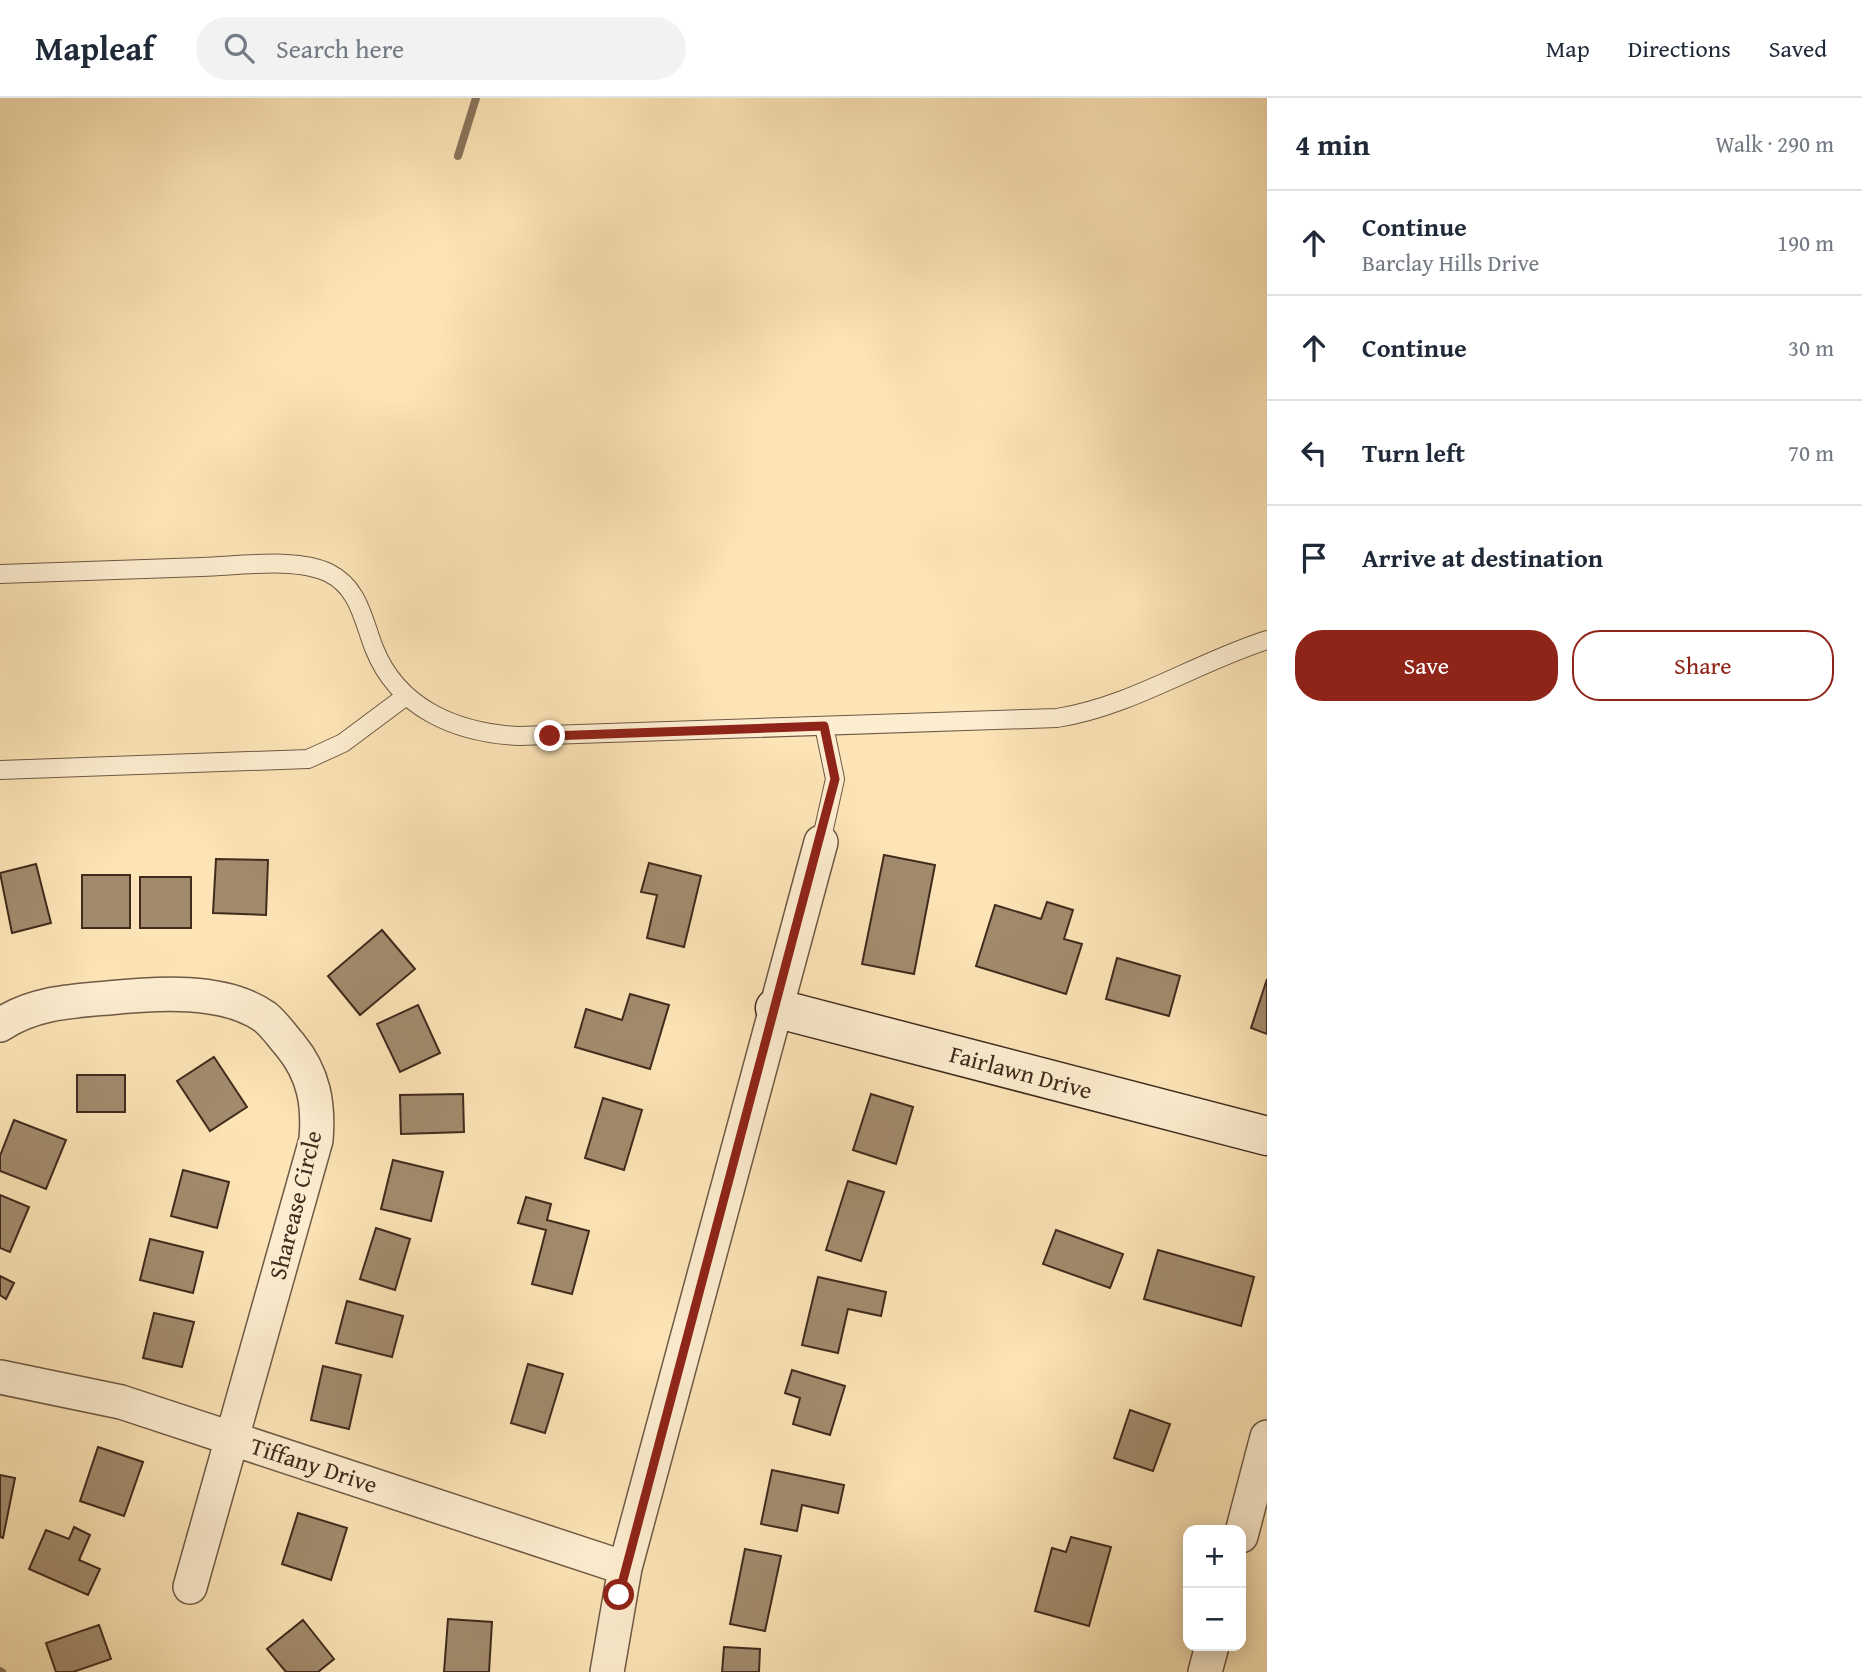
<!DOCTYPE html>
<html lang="en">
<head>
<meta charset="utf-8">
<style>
	:root { --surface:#fff; --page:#f2f2f3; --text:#1f2937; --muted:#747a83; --line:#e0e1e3; --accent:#8f2418 }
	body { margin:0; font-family:"Gentium Book Plus",serif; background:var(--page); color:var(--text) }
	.controls { position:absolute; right:21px; bottom:21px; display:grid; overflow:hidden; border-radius:14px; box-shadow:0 4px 18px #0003 }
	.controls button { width:63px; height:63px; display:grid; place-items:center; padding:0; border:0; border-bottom:2px solid var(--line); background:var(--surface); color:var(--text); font:35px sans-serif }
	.stop { position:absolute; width:21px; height:21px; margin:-16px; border:5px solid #8f2418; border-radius:50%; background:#fff }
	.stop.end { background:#8f2418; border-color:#fff; box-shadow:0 2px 7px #0008 }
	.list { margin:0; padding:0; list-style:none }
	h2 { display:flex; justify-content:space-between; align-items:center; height:91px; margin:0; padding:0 28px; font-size:30px }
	h2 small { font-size:23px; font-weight:400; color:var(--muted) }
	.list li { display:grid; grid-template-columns:46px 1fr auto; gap:21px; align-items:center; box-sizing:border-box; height:105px; padding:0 28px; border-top:2px solid var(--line) }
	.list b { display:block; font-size:26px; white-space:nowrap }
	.list p { margin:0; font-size:23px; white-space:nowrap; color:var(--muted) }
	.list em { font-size:23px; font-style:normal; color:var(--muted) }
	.actions { display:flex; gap:14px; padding:21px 28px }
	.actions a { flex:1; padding:16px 0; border:2px solid var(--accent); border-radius:28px; text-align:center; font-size:24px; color:var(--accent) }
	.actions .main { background:var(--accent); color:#fff }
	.icon { flex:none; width:38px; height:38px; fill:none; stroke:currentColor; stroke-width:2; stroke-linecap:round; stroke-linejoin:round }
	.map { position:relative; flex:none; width:1267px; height:1574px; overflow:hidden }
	header { display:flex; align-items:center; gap:42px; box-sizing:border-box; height:98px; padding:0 35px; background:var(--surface); border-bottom:2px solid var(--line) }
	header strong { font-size:33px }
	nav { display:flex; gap:38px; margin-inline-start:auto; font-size:24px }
	.search { width:490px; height:63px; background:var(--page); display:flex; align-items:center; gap:18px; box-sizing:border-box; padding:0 24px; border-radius:38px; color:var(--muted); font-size:26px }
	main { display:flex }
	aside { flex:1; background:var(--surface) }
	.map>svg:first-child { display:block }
</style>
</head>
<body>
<header>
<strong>Mapleaf</strong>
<div class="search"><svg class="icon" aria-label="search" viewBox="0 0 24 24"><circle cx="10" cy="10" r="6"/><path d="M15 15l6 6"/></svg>Search here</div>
<nav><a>Map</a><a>Directions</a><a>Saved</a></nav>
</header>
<main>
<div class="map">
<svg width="1267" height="1574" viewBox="0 0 1267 1574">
	<rect width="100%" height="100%" fill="#fce4b6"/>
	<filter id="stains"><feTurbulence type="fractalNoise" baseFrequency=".00286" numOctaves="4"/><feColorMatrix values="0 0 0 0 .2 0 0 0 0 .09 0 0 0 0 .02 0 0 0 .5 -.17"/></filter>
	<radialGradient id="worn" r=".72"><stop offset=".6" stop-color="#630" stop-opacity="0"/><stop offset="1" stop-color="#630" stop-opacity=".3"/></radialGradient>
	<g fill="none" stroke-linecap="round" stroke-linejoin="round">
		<path stroke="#8a745a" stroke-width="8" d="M458 58 476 0
			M0 1573 2 1574"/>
	</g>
	<path fill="#a28b6d" stroke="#402b1d" stroke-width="2" d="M884 757 935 767 914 876 862 866Z
		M216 761 268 762 266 817 213 815Z
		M649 765 701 778 684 849 647 840 657 797 641 794Z
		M36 766 51 825 12 835 0 775Z
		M82 777H130V830H82Z
		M140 779H191V830H140Z
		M1047 804 1073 812 1064 841 1082 846 1066 896 976 868 995 807 1041 821Z
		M382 832 415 871 360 917 328 878Z
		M1117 860 1180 878 1169 918 1106 901Z
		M1267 881V936L1251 930Z
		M630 896 669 907 650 971 575 949 586 911 622 922Z
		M418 907 440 955 400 974 377 926Z
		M214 959 247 1009 210 1033 177 983Z
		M77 977H125V1014H77Z
		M463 996 464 1034 401 1036 400 997Z
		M871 996 913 1009 896 1066 853 1052Z
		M603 1000 642 1012 624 1072 585 1060Z
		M14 1022 66 1042 46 1091 0 1073V1058Z
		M393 1062 443 1074 431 1123 381 1111Z
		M183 1072 229 1084 217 1130 171 1118Z
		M848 1083 884 1094 861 1163 826 1152Z
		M0 1097 29 1109 10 1154 0 1150Z
		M526 1099 551 1106 547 1122 589 1133 572 1196 532 1186 546 1132 518 1125Z
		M376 1130 410 1141 395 1192 360 1181Z
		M1056 1132 1123 1156 1110 1190 1043 1166Z
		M150 1141 203 1154 193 1195 140 1182Z
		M1158 1152 1254 1179 1241 1228 1144 1201Z
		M0 1178 14 1185 6 1201 0 1197Z
		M818 1179 886 1194 881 1218 848 1211 838 1255 802 1247Z
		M347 1203 403 1218 392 1259 336 1245Z
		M154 1215 194 1224 182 1269 143 1260Z
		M528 1266 563 1276 545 1335 511 1325Z
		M323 1268 361 1277 349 1331 311 1322Z
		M792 1272 845 1288 830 1337 793 1326 800 1300 785 1295Z
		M1130 1312 1170 1326 1153 1373 1114 1360Z
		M98 1349 143 1364 124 1418 80 1403Z
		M772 1372 844 1387 838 1415 802 1407 797 1433 761 1426Z
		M0 1377 15 1380 3 1440 0 1439Z
		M298 1415 347 1430 331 1482 282 1466Z
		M74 1429 90 1437 79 1462 100 1471 88 1497 29 1471 46 1432 69 1441Z
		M1071 1439 1111 1449 1089 1528 1035 1513 1052 1450 1066 1454Z
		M745 1451 781 1458 765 1533 730 1526Z
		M448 1521 492 1524 489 1574H444Z
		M303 1522 334 1561 318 1574H286L267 1551Z
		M99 1527 111 1561 73 1574H56L46 1545Z
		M724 1549 760 1551 759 1574H722Z"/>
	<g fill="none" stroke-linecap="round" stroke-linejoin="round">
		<defs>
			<path id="lane" d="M0 476C67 474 135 471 202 469 239 468 296 459 329 475 359 490 363 522 374 550 398 611 457 635 519 638L1057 620C1132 608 1195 565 1267 542
				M0 672 308 661 343 645 406 598
				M821 744 835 681 824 628"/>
			<path id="street" d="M0 927C33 905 70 903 108 900 156 895 224 890 265 919 275 927 282 938 290 947 314 976 319 1006 316 1042L190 1489
				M0 1279 121 1304 625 1470
				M1241 1438 1267 1339
				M607 1574 625 1470 821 744
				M1205 1574 1212 1548"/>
			<path id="secondary" d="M775 910 1267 1038"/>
		</defs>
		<use href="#lane" stroke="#6f5943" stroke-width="20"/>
		<use href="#street" stroke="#6f5943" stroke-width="36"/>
		<use href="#secondary" stroke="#402b1d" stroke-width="41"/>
		<use href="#lane" stroke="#fdedd0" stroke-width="18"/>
		<use href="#street" stroke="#fdedd0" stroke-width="33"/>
		<use href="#secondary" stroke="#fdedd0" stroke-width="38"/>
	</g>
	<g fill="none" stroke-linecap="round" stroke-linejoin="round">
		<path stroke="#8f2418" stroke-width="9" d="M550 638 824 628 835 681 619 1497"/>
	</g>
	<g text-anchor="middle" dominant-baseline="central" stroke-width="6" stroke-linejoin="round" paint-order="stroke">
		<g font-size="24" fill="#402b1d" stroke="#fdedd0">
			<text transform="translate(1021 974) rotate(15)">Fairlawn Drive</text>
			<text transform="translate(295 1107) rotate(-76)">Sharease Circle</text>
			<text transform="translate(314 1367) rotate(18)">Tiffany Drive</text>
		</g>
	</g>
	<rect width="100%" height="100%" filter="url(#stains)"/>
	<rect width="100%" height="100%" fill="url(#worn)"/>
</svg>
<div class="controls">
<button>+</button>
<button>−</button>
</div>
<div class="stop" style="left:619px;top:1497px"></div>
<div class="stop end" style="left:550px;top:638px"></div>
</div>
<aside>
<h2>4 min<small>Walk · 290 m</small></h2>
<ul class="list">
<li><svg class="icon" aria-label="ahead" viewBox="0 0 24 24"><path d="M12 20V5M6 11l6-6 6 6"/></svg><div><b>Continue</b><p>Barclay Hills Drive</p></div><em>190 m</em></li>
<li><svg class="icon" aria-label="ahead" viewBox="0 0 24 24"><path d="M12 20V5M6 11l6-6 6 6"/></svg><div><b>Continue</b></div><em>30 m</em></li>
<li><svg class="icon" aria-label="left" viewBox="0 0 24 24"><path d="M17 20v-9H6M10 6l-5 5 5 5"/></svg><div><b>Turn left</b></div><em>70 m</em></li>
<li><svg class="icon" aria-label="arrive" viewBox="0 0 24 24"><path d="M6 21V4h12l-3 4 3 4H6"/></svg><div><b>Arrive at destination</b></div></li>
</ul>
<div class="actions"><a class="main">Save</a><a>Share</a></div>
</aside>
</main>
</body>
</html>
